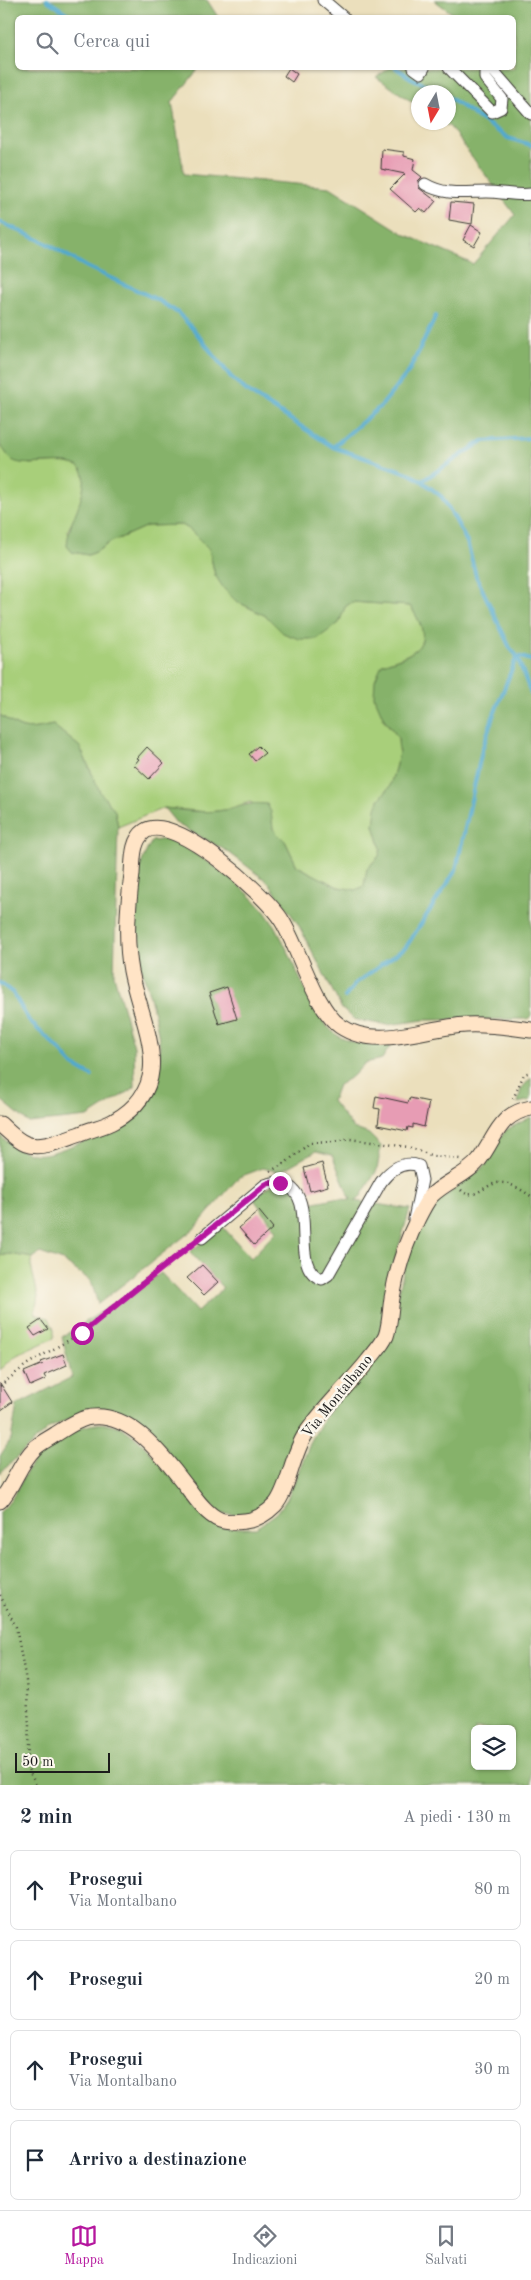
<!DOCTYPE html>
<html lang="it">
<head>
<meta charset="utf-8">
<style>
	:root { --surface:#fff; --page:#f2f2f3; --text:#1f2937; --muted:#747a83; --line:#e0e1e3; --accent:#b5179e }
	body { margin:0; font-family:"Old Standard TT",serif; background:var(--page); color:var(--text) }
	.controls { position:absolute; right:15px; bottom:15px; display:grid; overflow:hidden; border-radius:8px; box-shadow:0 1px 4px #0004 }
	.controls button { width:45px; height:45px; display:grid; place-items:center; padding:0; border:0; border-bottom:1px solid var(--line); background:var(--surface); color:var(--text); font:25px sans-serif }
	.compass { position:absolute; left:411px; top:85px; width:45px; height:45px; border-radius:50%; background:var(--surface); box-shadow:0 1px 4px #0004; rotate:190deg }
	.scale { position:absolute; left:15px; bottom:12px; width:95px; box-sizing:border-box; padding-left:5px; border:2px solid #1c1c1c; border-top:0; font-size:14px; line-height:18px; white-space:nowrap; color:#1c1c1c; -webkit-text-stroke:4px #fbf7ec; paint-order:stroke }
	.stop { position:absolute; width:15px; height:15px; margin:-11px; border:4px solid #b5179e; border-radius:50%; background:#fff }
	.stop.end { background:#b5179e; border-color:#fff; box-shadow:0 1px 5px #0008 }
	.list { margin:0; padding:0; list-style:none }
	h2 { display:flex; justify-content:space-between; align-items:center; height:65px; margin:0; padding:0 20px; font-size:21px }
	h2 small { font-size:16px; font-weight:400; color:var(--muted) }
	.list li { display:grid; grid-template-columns:32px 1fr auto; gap:15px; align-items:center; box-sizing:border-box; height:80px; margin:0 10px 10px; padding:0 10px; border:1px solid var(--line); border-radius:8px }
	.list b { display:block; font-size:19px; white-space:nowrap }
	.list p { margin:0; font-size:16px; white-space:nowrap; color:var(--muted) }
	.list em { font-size:16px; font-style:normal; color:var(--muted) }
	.icon { flex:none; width:28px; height:28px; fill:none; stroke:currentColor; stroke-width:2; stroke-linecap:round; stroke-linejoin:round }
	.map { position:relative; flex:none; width:531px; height:1785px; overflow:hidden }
	.search { position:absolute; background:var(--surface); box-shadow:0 1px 4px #0004; left:15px; right:15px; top:15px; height:55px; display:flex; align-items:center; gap:12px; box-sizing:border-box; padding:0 18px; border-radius:8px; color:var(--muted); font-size:19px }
	.sheet { height:425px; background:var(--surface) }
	nav { display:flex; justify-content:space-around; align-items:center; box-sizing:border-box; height:70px; border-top:1px solid var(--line); background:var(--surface); font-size:14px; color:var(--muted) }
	nav a { display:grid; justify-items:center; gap:2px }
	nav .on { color:var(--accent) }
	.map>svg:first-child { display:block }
</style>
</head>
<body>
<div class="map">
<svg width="531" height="1785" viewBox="0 0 531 1785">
	<rect width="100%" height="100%" fill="#fbf7ec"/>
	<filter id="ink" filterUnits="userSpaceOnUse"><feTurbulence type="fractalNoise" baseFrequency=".02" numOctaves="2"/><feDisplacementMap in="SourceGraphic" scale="10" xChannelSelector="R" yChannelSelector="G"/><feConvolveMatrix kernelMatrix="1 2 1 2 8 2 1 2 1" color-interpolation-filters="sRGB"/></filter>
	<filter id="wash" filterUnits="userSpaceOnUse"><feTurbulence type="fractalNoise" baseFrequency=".0096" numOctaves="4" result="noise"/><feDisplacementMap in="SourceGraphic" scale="20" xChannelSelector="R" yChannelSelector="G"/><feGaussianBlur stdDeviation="1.12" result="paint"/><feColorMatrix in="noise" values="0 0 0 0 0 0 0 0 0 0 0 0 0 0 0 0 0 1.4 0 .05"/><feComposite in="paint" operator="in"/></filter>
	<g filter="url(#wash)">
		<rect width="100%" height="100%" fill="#ebdfbc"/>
		<path fill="#a8cf7a" stroke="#62764b" d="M0 446 30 464 64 462 79 466 84 473 85 483 80 507 68 530 72 552 88 555 96 552 109 543 147 526 182 525 189 529 209 549 215 575 236 601 266 616 283 633 339 623 345 607 352 602 410 606C436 644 420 652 382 664L383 719 398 737 399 754 390 786 379 800 374 825 381 848 379 856 367 869 364 886 356 890 338 887 297 866 285 841 273 829 271 812 250 802 225 810 208 812 164 808 118 827 115 811 100 792 80 747 53 725C24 731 24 731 0 715Z
			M10 1254 33 1258 31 1261V1266L38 1296 35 1312 37 1315 49 1318 54 1330V1338L17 1355 0 1370V1256Z"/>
		<path fill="#86b26a" stroke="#516743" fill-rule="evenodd" d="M0 0H207L218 17 18 18V68H199L172 102 184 174 330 187 406 235 473 264 515 215 450 127 443 123 448 122V92H418V106L376 77 390 68H514V18L457 17 434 0H531V1016L528 1019 424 1020 387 1025 355 1020 342 1009 298 924 268 882 227 851 177 824 164 808C183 810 204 814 224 810 243 807 245 802 267 804L271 812 273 829 285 841 297 866 338 887 356 890 364 886 367 869 379 856 381 849 374 825 376 808 379 800 390 786 399 754 398 737 384 719 374 696 375 680 382 664C419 653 436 644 410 606L352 602 345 607 339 623 317 639H299L283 633 266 616 236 601 224 589 215 575 209 549 189 529 182 525 147 526 109 543 96 552 88 555 72 552 67 546C68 523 81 508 84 484 90 447 30 472 12 460 7 457 5 449 0 446Z
			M0 715C24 731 24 731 53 725L80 747 100 792 115 811 118 827 114 975 134 1047 135 1087 88 1117 29 1123 0 1099Z
			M168 839C201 855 242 883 265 912 290 945 299 985 320 1017 326 1027 338 1038 349 1041 362 1045 378 1044 391 1045L382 1059 365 1063 353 1076 338 1085 332 1101 353 1128 369 1134 381 1146 377 1170 359 1199 354 1201 410 1209 395 1259 380 1337 292 1446 271 1497C257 1515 242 1515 221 1514L206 1500 161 1443 139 1424 84 1412 49 1428 0 1473V1456L11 1439 17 1405 72 1377 62 1337 161 1273 197 1312 223 1288 190 1252 222 1226 251 1258 277 1231 253 1198 291 1172 306 1204 334 1198 351 1200 332 1155 316 1151 279 1172 263 1168 239 1177 195 1228 98 1304 91 1281 63 1261 40 1253 33 1258 10 1254 0 1256V1136C36 1164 43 1155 83 1142 94 1138 109 1135 119 1129 179 1092 160 1033 144 976 140 962 133 948 133 932 132 920 135 907 136 895 138 875 141 858 152 841Z
			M531 1078V1100L518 1103 521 1089Z
			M531 1117V1785H0V1512C18 1497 22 1473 38 1456 57 1437 92 1415 120 1427 135 1434 148 1451 160 1462 181 1484 203 1506 224 1528H256L277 1513 287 1499 312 1439 326 1415 387 1346 407 1255 432 1206 485 1166 495 1146 506 1130ZM475 1729H512V1766H475Z"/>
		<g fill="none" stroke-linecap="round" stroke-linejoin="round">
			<path stroke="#51a9ce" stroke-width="4" d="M47 0 74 18
				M396 68 411 78 441 92
				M448 97 508 138 531 145
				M0 222 46 243 87 267 158 300 178 313 194 330 231 377 248 392 333 447 408 473 422 481 442 497 455 519 467 542 476 576 510 648 517 656 531 694
				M333 447 382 405 409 371 436 316
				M422 481 483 441 531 438
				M517 656 531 660
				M0 983 13 993 29 1021 57 1047 73 1065 92 1076
				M345 997 356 983 406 947 456 870 482 750 493 717 517 656"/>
		</g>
		<g id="blocks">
			<path fill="#e79cb4" d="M289 68 297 74 292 82 284 76Z
				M382 149 404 152V156L415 159 413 170 422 177 418 181 419 188 436 201 426 213 420 208 416 212 390 189 405 174 381 169Z
				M451 202 474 204 472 224 449 220Z
				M471 225 482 232 474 246 463 240Z
				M258 746 265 753 255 761 249 754Z
				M147 747 164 763 149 779 134 765 139 759 137 758Z
				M227 987 237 1019 219 1024 209 993Z
				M376 1096 408 1103 410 1098 429 1102 424 1127 413 1124V1128L408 1127 407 1131 378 1125 380 1109 374 1108Z
				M322 1163 328 1186 310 1191 304 1168Z
				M259 1211 273 1228 254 1245 239 1228Z
				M202 1265 218 1282 204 1295 187 1278Z
				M41 1320 48 1329 35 1336 29 1328Z
				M63 1354 67 1365 44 1375 46 1379 30 1386 24 1372 43 1364 41 1362Z
				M0 1383 12 1402 0 1411Z"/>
		</g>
	</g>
	<g filter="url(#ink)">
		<use href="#blocks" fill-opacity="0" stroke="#3b3934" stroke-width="1"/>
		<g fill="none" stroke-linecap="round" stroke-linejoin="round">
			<defs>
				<path id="street" d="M323 0 344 18
					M414 68 421 73 424 68
					M449 68 492 112 501 108 502 99 485 78V68
					M491 68 531 114
					M425 184C445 196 465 192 487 192 501 192 517 196 531 194
					M202 1238 265 1185C271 1182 277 1182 284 1184 321 1198 287 1268 322 1279L328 1275 381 1182C390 1170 403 1160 419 1166L422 1180 414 1219"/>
				<path id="secondary" d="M0 1124C8 1131 16 1140 26 1144 42 1150 64 1139 80 1134 91 1129 104 1127 114 1121 180 1084 141 1025 131 971 125 938 128 907 132 874 133 860 132 840 145 831 174 812 267 896 282 921 299 948 315 1009 340 1026 377 1051 425 1027 466 1025 487 1024 510 1027 531 1030
					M0 1501C14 1486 19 1463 35 1448 41 1442 49 1439 56 1434 66 1428 75 1421 86 1418 130 1408 164 1458 187 1487 195 1498 207 1515 220 1520 228 1523 237 1522 245 1521 256 1520 267 1513 275 1505 288 1491 292 1455 305 1435 323 1408 348 1386 368 1361 374 1353 382 1345 386 1336 390 1325 390 1311 392 1298 397 1269 405 1244 418 1218 422 1210 426 1202 431 1196 446 1181 466 1176 479 1160 496 1138 498 1114 531 1108"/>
			</defs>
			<use href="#street" stroke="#3b3934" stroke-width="13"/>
			<use href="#secondary" stroke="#3b3934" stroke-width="17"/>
			<path stroke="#3b3934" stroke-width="2.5" stroke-dasharray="1 4" stroke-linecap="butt" d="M513 1099 524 1074 531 1072
				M270 1171 284 1164 310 1143 335 1142 350 1139 408 1147 433 1156 460 1159
				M461 1190C473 1202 484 1185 497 1183 509 1181 521 1190 531 1196
				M0 1386 26 1365 81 1333 157 1270 194 1243
				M0 1595 16 1627 26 1681 29 1725 27 1767 36 1785"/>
			<use href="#street" stroke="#fff" stroke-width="11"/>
			<use href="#secondary" stroke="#ffe4c6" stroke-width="15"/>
		</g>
	</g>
	<g fill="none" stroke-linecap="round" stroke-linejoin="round" filter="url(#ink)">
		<path stroke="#b5179e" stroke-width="6" d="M82 1333C142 1283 204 1236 265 1185L269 1183H280"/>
	</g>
	<g text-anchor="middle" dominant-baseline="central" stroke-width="5" stroke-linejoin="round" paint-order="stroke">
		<g font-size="15" fill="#1c1c1c" stroke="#fbf7ec">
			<text transform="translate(338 1397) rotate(-51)">Via Montalbano</text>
		</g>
	</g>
</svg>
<div class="controls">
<button><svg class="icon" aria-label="layers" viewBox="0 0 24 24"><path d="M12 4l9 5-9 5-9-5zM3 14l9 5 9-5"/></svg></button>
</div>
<svg class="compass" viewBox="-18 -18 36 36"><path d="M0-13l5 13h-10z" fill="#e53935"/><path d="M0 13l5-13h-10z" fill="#747a83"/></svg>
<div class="scale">50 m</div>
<div class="stop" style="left:82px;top:1333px"></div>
<div class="stop end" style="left:280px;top:1183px"></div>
<div class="search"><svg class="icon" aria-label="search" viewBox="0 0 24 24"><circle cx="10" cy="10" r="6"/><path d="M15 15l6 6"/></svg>Cerca qui</div>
</div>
<section class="sheet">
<h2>2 min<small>A piedi · 130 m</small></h2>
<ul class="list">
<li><svg class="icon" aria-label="ahead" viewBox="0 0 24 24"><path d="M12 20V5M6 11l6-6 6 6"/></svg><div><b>Prosegui</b><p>Via Montalbano</p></div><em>80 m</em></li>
<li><svg class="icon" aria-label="ahead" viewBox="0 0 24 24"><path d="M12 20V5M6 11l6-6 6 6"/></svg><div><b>Prosegui</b></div><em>20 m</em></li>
<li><svg class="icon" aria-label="ahead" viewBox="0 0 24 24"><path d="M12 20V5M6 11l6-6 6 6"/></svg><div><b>Prosegui</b><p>Via Montalbano</p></div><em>30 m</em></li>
<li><svg class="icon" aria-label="arrive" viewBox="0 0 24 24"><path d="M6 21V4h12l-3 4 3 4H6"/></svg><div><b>Arrivo a destinazione</b></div></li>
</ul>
</section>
<nav>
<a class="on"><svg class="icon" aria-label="map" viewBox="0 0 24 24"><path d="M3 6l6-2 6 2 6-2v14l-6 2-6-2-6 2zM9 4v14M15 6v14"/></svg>Mappa</a>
<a><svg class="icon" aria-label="directions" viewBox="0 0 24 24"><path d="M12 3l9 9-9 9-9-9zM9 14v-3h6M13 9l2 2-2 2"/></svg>Indicazioni</a>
<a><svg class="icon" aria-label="saved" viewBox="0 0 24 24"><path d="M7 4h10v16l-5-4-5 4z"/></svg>Salvati</a>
</nav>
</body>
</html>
